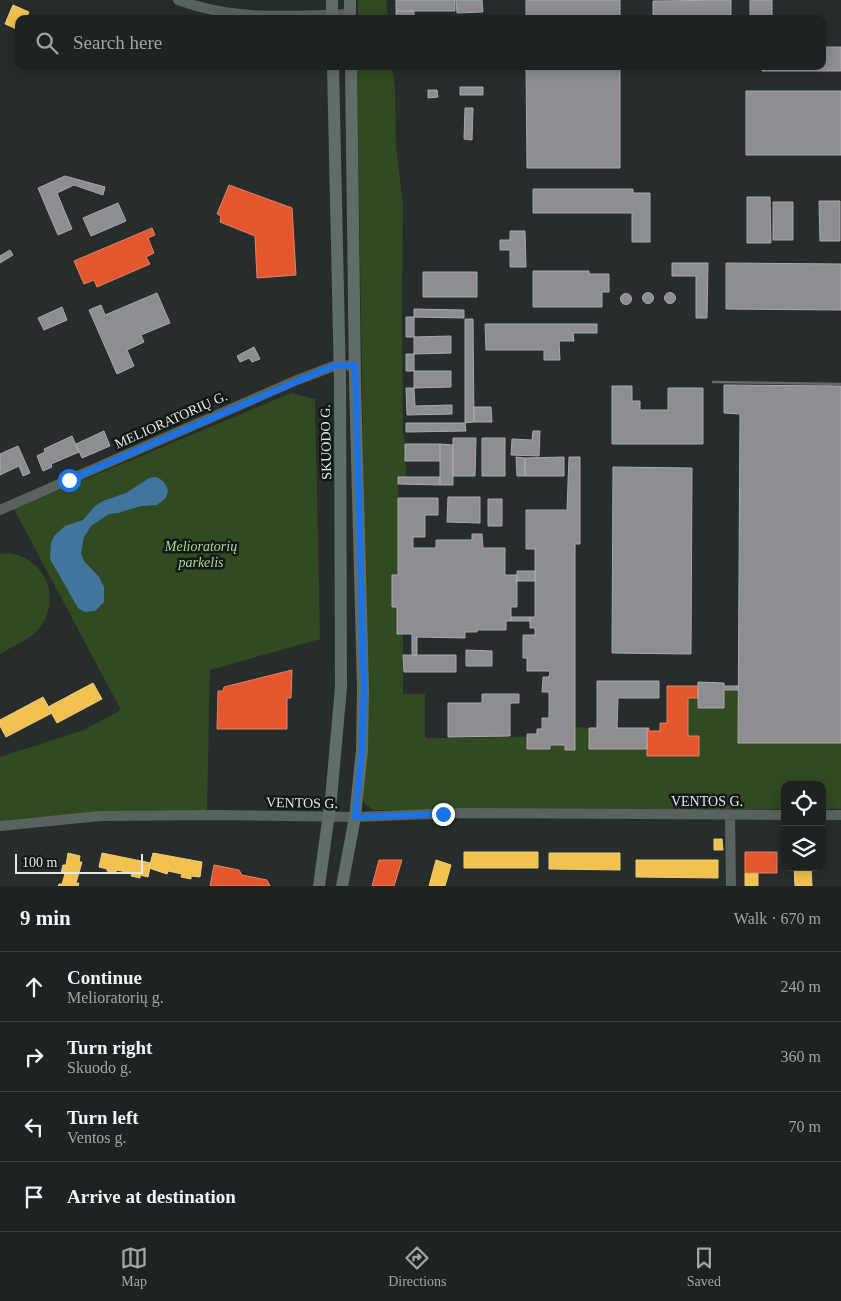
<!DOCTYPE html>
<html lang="en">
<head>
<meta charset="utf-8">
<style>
	:root { --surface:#1d2222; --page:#2a2f2f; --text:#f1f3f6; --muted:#a0a4a5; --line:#3b3f40; --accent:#a0a7a7 }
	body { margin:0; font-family:Georgia,serif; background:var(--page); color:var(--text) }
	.controls { position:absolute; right:15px; bottom:15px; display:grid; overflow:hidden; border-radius:10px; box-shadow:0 2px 12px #0003 }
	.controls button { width:45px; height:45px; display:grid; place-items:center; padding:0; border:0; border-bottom:1px solid var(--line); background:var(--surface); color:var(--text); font:25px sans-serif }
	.scale { position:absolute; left:15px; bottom:12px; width:128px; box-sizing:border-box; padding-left:5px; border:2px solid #e1e9e8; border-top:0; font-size:14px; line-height:18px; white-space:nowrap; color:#e1e9e8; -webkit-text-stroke:4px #121717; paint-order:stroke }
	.stop { position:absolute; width:15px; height:15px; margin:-11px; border:4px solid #1a73e8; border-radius:50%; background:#fff }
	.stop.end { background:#1a73e8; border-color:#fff; box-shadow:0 1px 5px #0008 }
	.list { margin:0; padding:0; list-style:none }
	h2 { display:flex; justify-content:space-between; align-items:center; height:65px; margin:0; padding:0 20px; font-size:21px }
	h2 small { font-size:16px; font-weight:400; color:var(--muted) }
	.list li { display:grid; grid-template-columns:32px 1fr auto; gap:15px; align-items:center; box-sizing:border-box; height:70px; padding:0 20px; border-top:1px solid var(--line) }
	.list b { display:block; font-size:19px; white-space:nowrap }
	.list p { margin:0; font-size:16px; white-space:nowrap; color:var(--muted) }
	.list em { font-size:16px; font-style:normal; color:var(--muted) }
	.icon { flex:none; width:28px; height:28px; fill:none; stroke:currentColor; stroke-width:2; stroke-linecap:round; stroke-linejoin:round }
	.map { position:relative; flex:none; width:841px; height:886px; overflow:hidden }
	.search { position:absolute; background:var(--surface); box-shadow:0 2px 12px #0003; left:15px; right:15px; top:15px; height:55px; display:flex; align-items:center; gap:12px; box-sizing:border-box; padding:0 18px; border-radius:10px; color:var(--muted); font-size:19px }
	.sheet { height:345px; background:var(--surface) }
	nav { display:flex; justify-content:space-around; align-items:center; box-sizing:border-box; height:70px; border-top:1px solid var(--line); background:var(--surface); font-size:14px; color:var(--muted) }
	nav a { display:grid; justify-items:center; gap:2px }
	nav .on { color:var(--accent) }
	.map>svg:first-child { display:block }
</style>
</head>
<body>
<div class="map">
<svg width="841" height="886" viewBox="0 0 841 886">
	<rect width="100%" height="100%" fill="#272d2d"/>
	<path fill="#314a21" d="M358 0H386L388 19H358Z
		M357 66H392L395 88 396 147 403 203 402 315 403 432 405 444 406 477H398V575H392V607H397V633L403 634V694H425V738L527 737V748L550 749V745H565L575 750V727L589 728V748L647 749V756H699V737L688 736V698H698V708H724V690H738V743H841V809H822V785H785V809L379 810H373L364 803 363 796 367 695Z
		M291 393 315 399 320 639 210 670 207 811C138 810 69 813 0 821V757L84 730 121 710 14 509Z
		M9 553C44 558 62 596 41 626 32 639 13 646 0 654V554Z"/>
	<path fill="#40759d" d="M155 477C163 479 165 483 168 490L166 498 157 505 141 506 118 513 109 514 91 526 84 537 81 553 84 561 99 577 104 587V602L95 611 85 612 78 608 50 559 51 544 54 536 65 526 83 520 95 506 103 501 126 493 149 478Z"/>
	<path fill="#f2c14e" stroke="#edcd7c" d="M13 5 29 12 26 19H19V30L5 24Z
		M93 683 102 699 57 723 48 707Z
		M43 697 52 713 6 737 0 726V720Z
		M714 839H722L723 850H714Z
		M464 852H538V868H464Z
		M68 853 80 856 79 862H82L76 883H79L78 886H58L59 884H62L65 874 61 873 63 865H66Z
		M102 853 151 863 148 877 140 875V878L131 876 132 873 116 870V873L107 871V869L99 867Z
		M153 853 202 862 200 877 191 876V879L181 877 182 874 168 871 167 874 149 868Z
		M549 853H620V870L549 869Z
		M436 860 451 865 445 886H429Z
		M636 860H718V878L636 877Z
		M794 867H811L812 886H795Z
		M745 873H758V886H745Z"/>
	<path fill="#e4572e" stroke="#e38366" d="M229 185 292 208 296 275 257 278 255 236 220 222 221 216 217 214Z
		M152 228 155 235 148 238 154 253 146 257 150 264 97 287 94 280 84 284 74 261Z
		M292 670 291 698H287V729H217L218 691H223L224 687Z
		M667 686H698V698H688V736H699V756H647V728H649V731H660V723H667Z
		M745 852H777V873H745Z
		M379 860H402L394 886H372Z
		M214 865 239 870 242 875 267 880 270 886H210Z"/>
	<path fill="#8d8d92" stroke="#a6a9ac" d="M396 0H455V11H396Z
		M456 0H482L483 12 457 13Z
		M526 0H620V19H526Z
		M731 0V19H653V1Z
		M750 0H772V19H750Z
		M396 11H414V19H396Z
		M822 47H841V71H762V66H822Z
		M526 66H620V168H527Z
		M460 87H483V95H460Z
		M428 90H437L438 97 428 98Z
		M746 91H841V155H746Z
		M465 108H473L472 140 464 139Z
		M65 176 105 187 103 195 74 185 57 193 72 229 58 235 38 188Z
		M533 189H633V193H650V242H632V213H533Z
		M747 197H770L771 243H747Z
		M819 201H840V241H820Z
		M773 202H793V240H773Z
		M118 203 126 221 91 236 83 218Z
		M510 231H525L526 267H510V250H500V240H510Z
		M10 250 13 255 0 263V256Z
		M672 263H708L707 318H696V276H672Z
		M726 263 841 264V310L726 309Z
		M533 271H589V274H609V292H602V307H533Z
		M423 272H477V297H423Z
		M664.5 298a5.5 5.5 0 1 1 11 0a5.5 5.5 0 1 1-11 0Z
		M642.5 298a5.5 5.5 0 1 1 11 0a5.5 5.5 0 1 1-11 0Z
		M157 293 170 323 141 335 144 342 127 350 134 366 117 374 89 310 101 305 105 315Z
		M620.5 299a5.5 5.5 0 1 1 11 0a5.5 5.5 0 1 1-11 0Z
		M62 307 67 320 44 330 38 318Z
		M414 309 464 310V318L414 317Z
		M406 317H414V337H406Z
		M465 319H473L474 422 465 423Z
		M485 324H597V333H573L574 341H559L560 360H544V350H486Z
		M451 336V353L414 354V337Z
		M254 347 260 359 252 362 249 358 240 362 237 356Z
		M406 354H414V371H406Z
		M414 371H451V387L414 388Z
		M724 385 841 386V743H738L740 414 724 413Z
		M612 386H632V401H640V410H668V388H703V444H612Z
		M406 388H414L415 406 452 405V414L407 415Z
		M474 407H491L492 422H474Z
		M406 423H465L466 431 406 432Z
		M104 431 110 446 82 458 76 444Z
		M533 431H540L539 456 511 455 512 439 532 440Z
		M72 436 79 452 51 464 52 467 43 471 37 456 45 452 44 449Z
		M453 438H476L475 476H453Z
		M482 438H505V476H482Z
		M405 444H440V461H405Z
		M440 444 453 445V485H440Z
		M18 446 30 473 23 476 19 466 0 475V454Z
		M516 457 525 458V476H517Z
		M564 457V476H525V458Z
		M569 457H580V544H575V750H565V745H550V749H527V734H537V729H542V718H549V692H542L543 677H549L550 671H527V658H523V635H535V628H530V617H535V549H526V510H567Z
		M613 467 692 468 691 654 612 653Z
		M398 477H440V485L398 484Z
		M448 497H480V523L447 522Z
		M398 498H438V515H425V537H413V548H436V540H472V534H482L483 548H505V575H517V607H511V621H506V630H477V632H465V638L417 637V655H412V634H397V607H392V575H398Z
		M488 499H502V526H488Z
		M517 571H535V581H517Z
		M511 617H530V621H511Z
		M466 650 492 651V666H466Z
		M403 655H456V672H404Z
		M597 681H659V698H618L617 728H647V749H589V728H597Z
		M698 682 724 683V686H738V690H724V708H698Z
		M482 694H519V703H510V736L448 737V703H482Z"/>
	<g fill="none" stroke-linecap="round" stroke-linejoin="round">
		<path stroke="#59635e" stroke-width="10" d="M178 0C234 21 291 16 350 14
			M0 510 297 380 334 366 355 365
			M730 815 731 886
			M822 815H841
			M0 826 100 816 218 815 355 817 457 813 785 815"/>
		<path stroke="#616d68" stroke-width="12" d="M332 0V19
			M350 0V19
			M319 886 331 799 341 687 340 381 333 66
			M342 886 355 817 362 750 363 688 355 381 351 66"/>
		<path stroke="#636968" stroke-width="2.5" d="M713 382 841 384"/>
	</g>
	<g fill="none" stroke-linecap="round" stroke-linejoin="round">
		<path stroke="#1a73e8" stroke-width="6" d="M69 480 328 368 334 366 355 365 364 688 362 750 355 817 443 814"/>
	</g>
	<g text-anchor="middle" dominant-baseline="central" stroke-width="5" stroke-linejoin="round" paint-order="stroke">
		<g font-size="14" fill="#e1e9e8" stroke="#121717">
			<text transform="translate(171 420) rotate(-24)">MELIORATORIŲ G.</text>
			<text transform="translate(326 442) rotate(-91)">SKUODO G.</text>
			<text x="707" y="801">VENTOS G.</text>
			<text transform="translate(302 803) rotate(1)">VENTOS G.</text>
		</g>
		<g font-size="14" font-style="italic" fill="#a9dc8a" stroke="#121717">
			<text x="201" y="546">Melioratorių<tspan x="201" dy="16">parkelis</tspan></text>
		</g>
	</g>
</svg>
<div class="controls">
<button><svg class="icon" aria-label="locate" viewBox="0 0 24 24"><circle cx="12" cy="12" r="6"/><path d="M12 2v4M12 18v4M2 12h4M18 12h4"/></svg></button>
<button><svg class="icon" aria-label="layers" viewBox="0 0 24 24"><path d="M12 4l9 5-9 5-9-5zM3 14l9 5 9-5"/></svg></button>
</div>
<div class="scale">100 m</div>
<div class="stop" style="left:69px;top:480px"></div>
<div class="stop end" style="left:443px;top:814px"></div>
<div class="search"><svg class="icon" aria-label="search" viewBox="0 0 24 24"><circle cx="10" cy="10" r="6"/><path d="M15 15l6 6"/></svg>Search here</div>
</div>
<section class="sheet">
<h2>9 min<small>Walk · 670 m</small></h2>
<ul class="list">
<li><svg class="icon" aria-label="ahead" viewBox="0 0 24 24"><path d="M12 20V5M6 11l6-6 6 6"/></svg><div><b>Continue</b><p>Melioratorių g.</p></div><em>240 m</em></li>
<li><svg class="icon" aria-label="right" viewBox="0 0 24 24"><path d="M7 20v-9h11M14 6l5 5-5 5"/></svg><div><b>Turn right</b><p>Skuodo g.</p></div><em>360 m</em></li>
<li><svg class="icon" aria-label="left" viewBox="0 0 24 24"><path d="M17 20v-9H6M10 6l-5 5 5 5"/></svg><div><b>Turn left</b><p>Ventos g.</p></div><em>70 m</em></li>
<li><svg class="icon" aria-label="arrive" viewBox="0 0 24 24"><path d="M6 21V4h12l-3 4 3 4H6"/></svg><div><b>Arrive at destination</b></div></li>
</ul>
</section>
<nav>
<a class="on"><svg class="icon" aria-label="map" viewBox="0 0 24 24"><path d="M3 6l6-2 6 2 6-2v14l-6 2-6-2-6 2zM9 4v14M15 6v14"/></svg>Map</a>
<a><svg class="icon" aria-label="directions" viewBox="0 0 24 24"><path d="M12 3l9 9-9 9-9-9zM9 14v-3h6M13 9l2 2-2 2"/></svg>Directions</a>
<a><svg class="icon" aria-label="saved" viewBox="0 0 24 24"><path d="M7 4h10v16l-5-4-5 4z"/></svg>Saved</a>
</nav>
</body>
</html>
